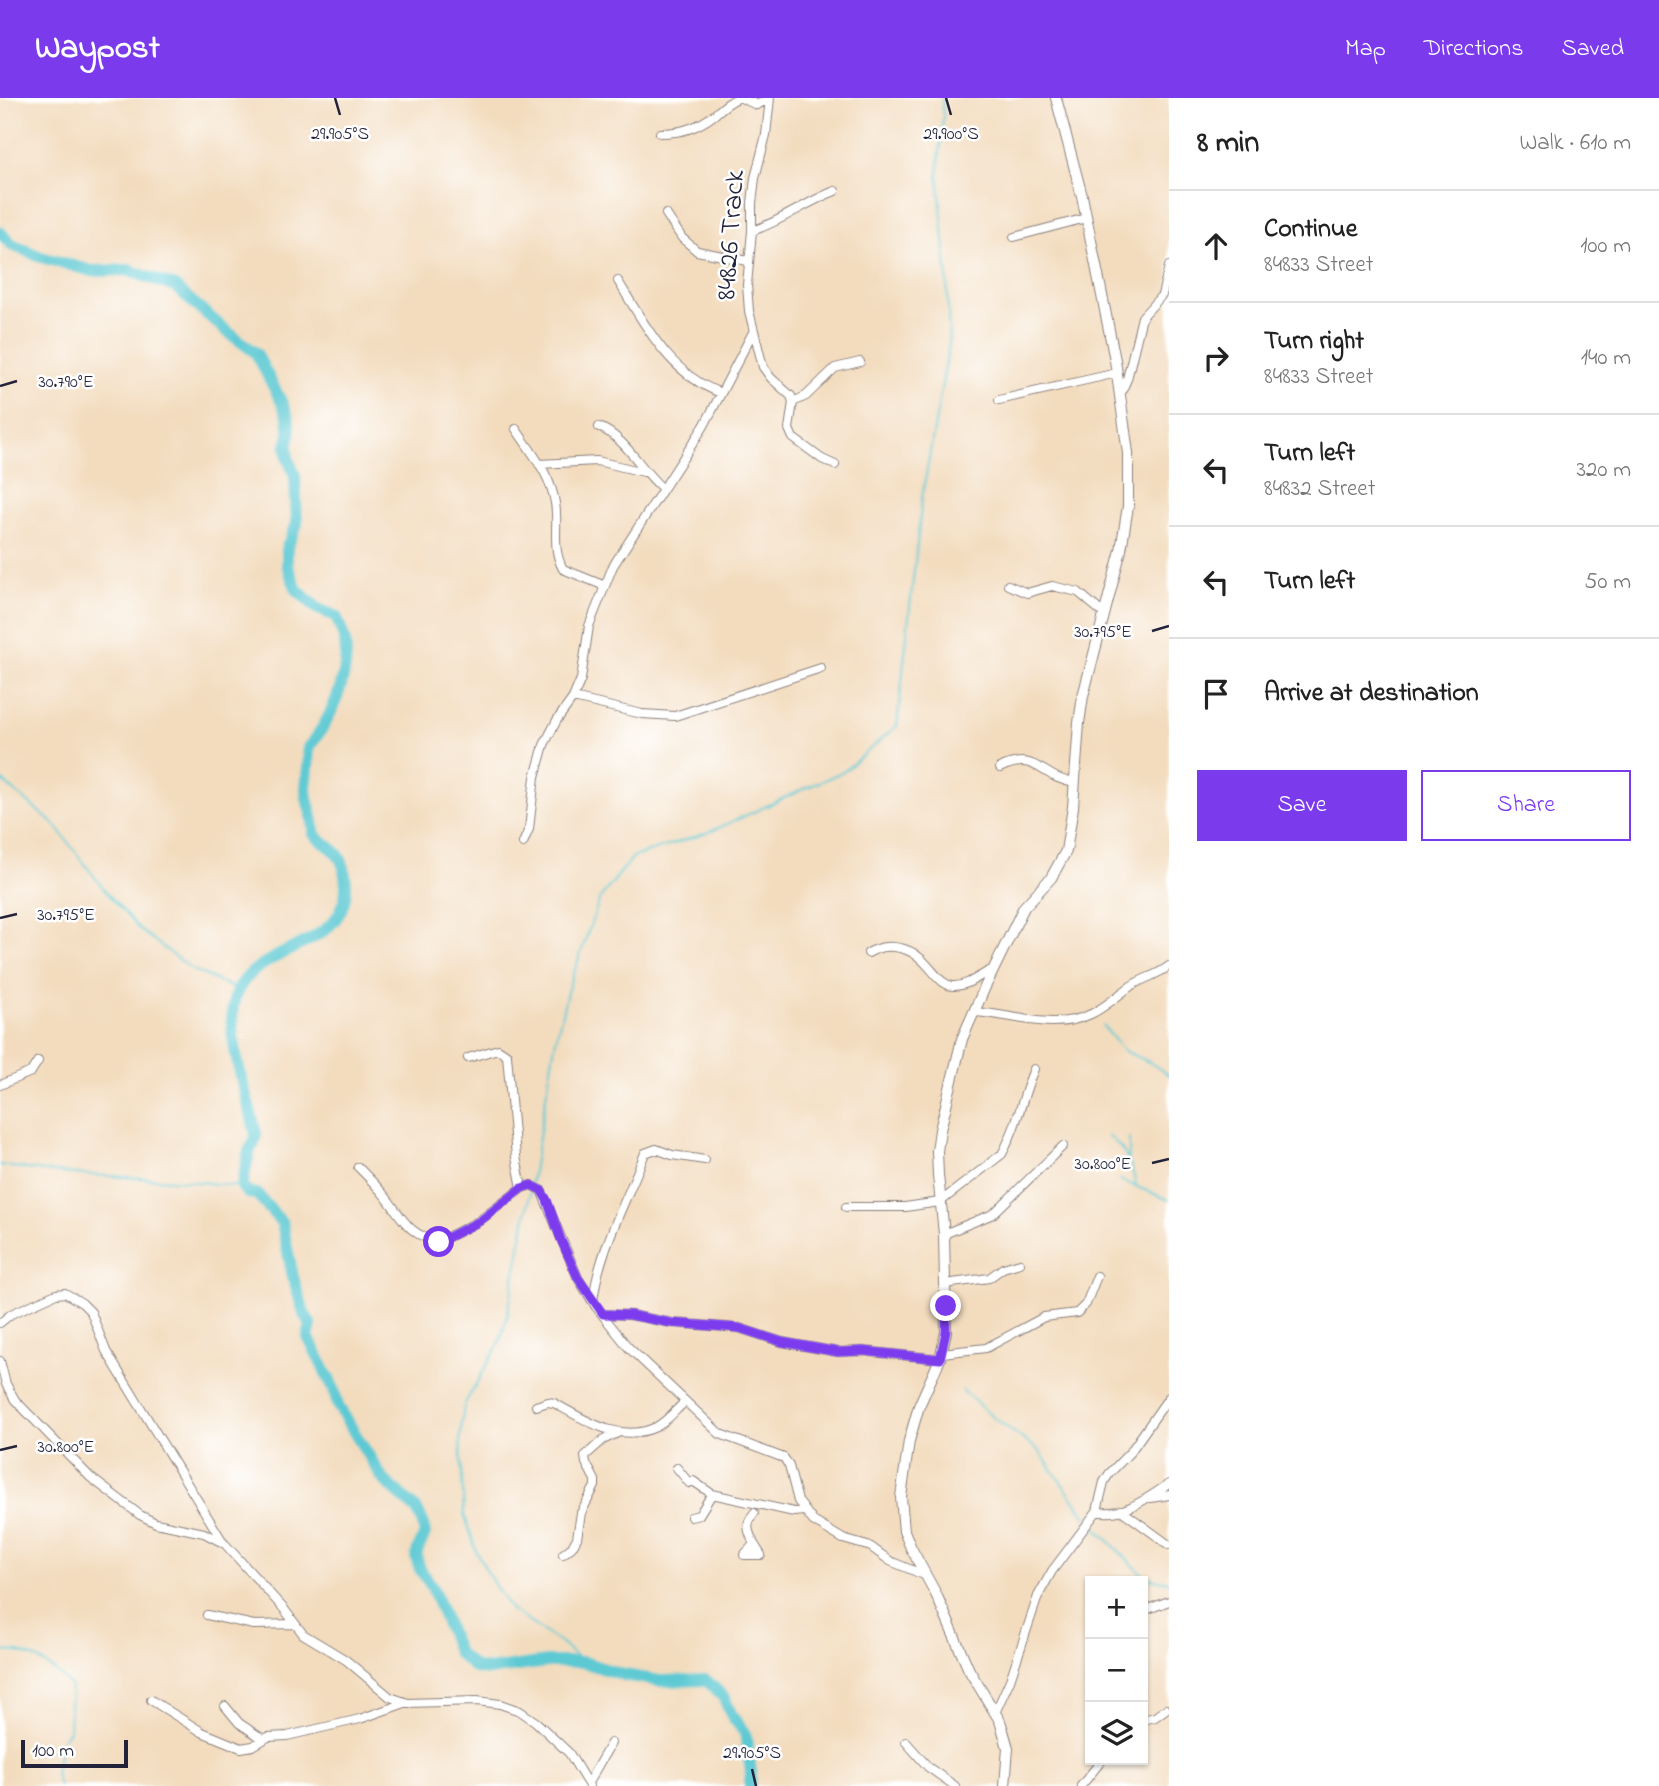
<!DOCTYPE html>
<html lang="en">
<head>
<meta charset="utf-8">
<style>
	:root { --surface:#fff; --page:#f2f2f2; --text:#222; --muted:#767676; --line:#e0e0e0; --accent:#7c3aed }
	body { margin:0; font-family:"Indie Flower",sans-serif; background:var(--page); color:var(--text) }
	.controls { position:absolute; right:21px; bottom:21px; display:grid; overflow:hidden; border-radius:0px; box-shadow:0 2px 5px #0004 }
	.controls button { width:63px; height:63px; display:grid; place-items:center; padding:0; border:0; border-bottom:2px solid var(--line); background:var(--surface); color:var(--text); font:35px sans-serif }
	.scale { position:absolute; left:21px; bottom:18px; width:107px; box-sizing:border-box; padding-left:7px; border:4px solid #22223b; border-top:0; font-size:19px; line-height:24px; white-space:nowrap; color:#22223b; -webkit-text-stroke:5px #fff; paint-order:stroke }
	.stop { position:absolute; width:21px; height:21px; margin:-16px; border:5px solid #7c3aed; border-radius:50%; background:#fff }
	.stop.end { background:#7c3aed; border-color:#fff; box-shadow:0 2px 7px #0008 }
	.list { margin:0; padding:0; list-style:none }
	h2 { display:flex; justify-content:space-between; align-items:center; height:91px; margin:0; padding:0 28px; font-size:30px }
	h2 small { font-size:23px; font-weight:400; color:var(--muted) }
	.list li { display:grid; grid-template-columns:46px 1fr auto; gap:21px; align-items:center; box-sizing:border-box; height:112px; padding:0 28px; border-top:2px solid var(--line) }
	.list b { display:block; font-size:26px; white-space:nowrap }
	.list p { margin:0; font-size:23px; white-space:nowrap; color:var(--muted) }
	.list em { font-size:23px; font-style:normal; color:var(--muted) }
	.actions { display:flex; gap:14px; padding:21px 28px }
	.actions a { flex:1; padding:16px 0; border:2px solid var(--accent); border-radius:0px; text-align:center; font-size:24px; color:var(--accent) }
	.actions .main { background:var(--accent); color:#fff }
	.icon { flex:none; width:38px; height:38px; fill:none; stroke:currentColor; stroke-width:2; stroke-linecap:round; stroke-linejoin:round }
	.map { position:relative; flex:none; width:1169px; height:1688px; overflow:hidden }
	header { display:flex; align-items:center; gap:42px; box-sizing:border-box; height:98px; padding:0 35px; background:var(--accent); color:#fff }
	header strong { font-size:33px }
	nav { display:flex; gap:38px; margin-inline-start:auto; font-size:24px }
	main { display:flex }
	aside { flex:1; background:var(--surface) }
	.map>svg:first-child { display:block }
</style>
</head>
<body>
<header>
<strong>Waypost</strong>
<nav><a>Map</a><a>Directions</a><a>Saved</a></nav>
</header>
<main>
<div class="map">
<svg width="1169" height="1688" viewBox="0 0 1169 1688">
	<rect width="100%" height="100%" fill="#fff"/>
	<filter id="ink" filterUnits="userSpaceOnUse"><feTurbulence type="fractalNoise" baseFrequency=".0143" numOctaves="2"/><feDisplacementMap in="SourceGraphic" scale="14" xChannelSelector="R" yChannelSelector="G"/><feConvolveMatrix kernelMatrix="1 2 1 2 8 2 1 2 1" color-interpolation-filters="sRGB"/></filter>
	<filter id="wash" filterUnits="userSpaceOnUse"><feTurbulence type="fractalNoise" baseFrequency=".00686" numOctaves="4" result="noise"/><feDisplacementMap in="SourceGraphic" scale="28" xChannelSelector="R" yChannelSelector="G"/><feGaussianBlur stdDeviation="1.57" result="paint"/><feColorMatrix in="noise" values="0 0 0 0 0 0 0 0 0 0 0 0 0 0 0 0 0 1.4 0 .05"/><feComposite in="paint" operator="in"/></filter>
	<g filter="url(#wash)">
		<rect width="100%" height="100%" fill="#f3dcbe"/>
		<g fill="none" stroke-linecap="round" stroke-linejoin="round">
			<path stroke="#5dc9d3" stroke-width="2" d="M0 681 55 727 107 795 140 832 193 872 238 892
				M1103 928 1124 953 1149 964 1169 977
				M1108 1038C1126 1051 1131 1066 1136 1087
				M1129 1040V1060
				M0 1067C80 1081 162 1077 242 1089
				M1120 1082 1169 1102
				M531 1085 556 941 567 894 600 800 633 759 707 735 844 673 897 628 922 400 949 246 947 173 938 77 943 19 942 0
				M531 1090 507 1219 499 1246 464 1307 460 1340 464 1416 477 1455 495 1488 511 1512 559 1544 583 1564
				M962 1292 994 1320 1038 1352 1087 1420
				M1091 1425 1145 1479 1169 1484
				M0 1554C5 1554 13 1553 18 1554 37 1558 59 1574 71 1589L69 1633 63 1640 55 1675 59 1688"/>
			<path stroke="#5dc9d3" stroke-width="12" d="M0 134 11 146 41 159 92 173 128 172 175 189 224 231 256 255 282 305 288 319 290 337 287 348 288 360 295 378 297 426 287 449V467L297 492 318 511 336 518C339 526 343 535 345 544 350 579 330 624 308 650 310 665 307 676 306 691 306 706 315 720 314 736 321 744 334 750 338 757 345 766 345 776 346 787 347 853 260 844 237 894 221 930 248 998 256 1036L254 1045 249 1053 242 1089 248 1095 257 1096 282 1125 293 1179 304 1215 311 1227 308 1239 334 1291 338 1308 383 1381 417 1412 422 1422 425 1436 418 1451 416 1459 420 1471 432 1489 458 1555 475 1570 488 1572 547 1564H583L624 1577 660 1583 706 1582 723 1598 733 1620 745 1634 751 1674 750 1688"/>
		</g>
	</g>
	<g filter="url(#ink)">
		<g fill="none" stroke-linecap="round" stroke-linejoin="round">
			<defs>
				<path id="minor" d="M741 0 757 7 770 0
					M770 0 766 37 755 80 752 105V133L747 187 749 213 763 269 771 280 791 298 793 304 789 331 793 340 822 361 835 367
					M660 35C681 35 697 30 714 17 722 10 728 4 738 0
					M666 116 682 140 697 153 748 163
					M752 133C782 123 806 104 835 93
					M1014 139 1086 120
					M618 183C645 227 669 276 721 295
					M1121 295 1127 281 1142 219 1162 197 1169 168
					M999 302 1117 275
					M793 304 806 298 835 270 860 264
					M599 329C626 340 640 371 662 390
					M516 331C531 354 551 377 555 405 559 427 551 450 563 471L605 488
					M539 366 597 363 644 374
					M1008 487 1027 495 1052 488 1078 494 1104 516
					M573 600 642 616 675 618 821 570
					M1000 670C1037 652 1040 680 1075 685
					M523 745 529 731 535 679 544 647 557 622 573 600 581 581 589 528 613 468 704 328 753 234
					M868 855C879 849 888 847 900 850 929 856 934 886 953 888 967 889 981 876 994 871
					M974 914C1013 916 1054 934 1091 916 1106 909 1118 897 1131 888 1143 880 1158 877 1169 868
					M468 960 498 951 507 957 516 1059 522 1090
					M0 987 31 974 38 963
					M358 1069C367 1078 377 1088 385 1098 403 1120 407 1136 438 1144L479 1123 522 1090 531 1087 541 1092 578 1180 596 1209 628 1249 720 1336 784 1360 789 1368 798 1403 813 1423 843 1441 871 1449 890 1463 924 1477
					M846 1109H905L940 1104 1002 1056C1017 1030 1022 999 1034 971
					M944 1136 993 1116 1063 1048
					M945 1186 989 1180 1003 1170 1020 1165
					M593 1204C598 1154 627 1102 645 1055L656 1051 672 1057 705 1062
					M603 1216 630 1217 672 1225 739 1230 782 1244 838 1254 863 1253 940 1261
					M0 1225 11 1216 56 1196 65 1195 82 1205 91 1214 106 1253 223 1444
					M942 1255 986 1250 1044 1219 1077 1215 1086 1206 1097 1178
					M0 1263 6 1286 15 1302 90 1379 140 1417 156 1425 204 1435 225 1446 284 1511 303 1536 346 1562 390 1599 408 1605 477 1603 500 1606 520 1613 536 1624 569 1655 589 1688
					M536 1308 548 1304 554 1305C585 1322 620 1346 656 1329 668 1323 675 1312 685 1304
					M677 1370 689 1385 693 1383 712 1396 794 1414 803 1413
					M1151 1400 1169 1397
					M1121 1412 1169 1447
					M1097 1413C1123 1420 1148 1399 1169 1386
					M691 1419 699 1417 712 1396
					M754 1446 761 1457H744L754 1446C748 1433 745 1427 754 1415
					M563 1456 572 1449 577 1440 581 1415 595 1388V1382L586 1365 585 1358 603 1342 620 1334
					M1143 1513 1169 1503
					M207 1517 254 1527 294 1526
					M1143 1527V1535
					M151 1602 202 1634 241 1650 253 1648 268 1639 287 1638 360 1621 405 1605
					M225 1608 239 1625 263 1641
					M995 1615 1010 1582 1038 1498 1052 1473 1097 1413 1104 1384 1109 1376 1131 1353 1169 1299
					M1143 1622 1155 1619 1166 1611
					M906 1644 928 1669 955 1688
					M588 1685 611 1645
					M1081 1688 1102 1662"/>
				<path id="tertiary" d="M1005 1688 1008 1650 1004 1636 1000 1623 969 1572 936 1496 911 1450 904 1433 901 1399 909 1343 919 1308 940 1261 946 1234 944 1136 938 1077 937 1053 940 1032 962 941 985 889 1024 809 1051 780 1066 753 1073 709 1079 625 1083 598 1121 452 1128 408V355L1115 262 1082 98 1056 0"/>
			</defs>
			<use href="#minor" stroke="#8a7f7c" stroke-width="10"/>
			<use href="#tertiary" stroke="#8a7f7c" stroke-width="12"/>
			<use href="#minor" stroke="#fff" stroke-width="8"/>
			<use href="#tertiary" stroke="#fff" stroke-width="10"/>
		</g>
	</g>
	<g fill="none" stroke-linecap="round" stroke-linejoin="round" filter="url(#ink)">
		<path stroke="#7c3aed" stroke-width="9" d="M439 1144 480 1123 522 1090 531 1087 541 1092 547 1102 561 1142 578 1180 603 1216 630 1217 671 1225 739 1230 782 1244 838 1254 863 1253 940 1261 946 1234V1208"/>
	</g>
	<path fill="none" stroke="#22223b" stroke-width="2.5" d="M335 0 340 17M946 0 951 17M0 288 17 283M1152 533 1169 528M0 820 17 816M1152 1065 1169 1061M0 1352 17 1348M752 1671 756 1688"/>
	<g text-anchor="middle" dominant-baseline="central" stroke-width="5" stroke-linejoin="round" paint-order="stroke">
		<g font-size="28" fill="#22223b" stroke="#fff">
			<text transform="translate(732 137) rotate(-86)">84826 Track</text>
		</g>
	</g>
	<g font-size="18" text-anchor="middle" fill="#22223b" stroke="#fff" stroke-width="5" stroke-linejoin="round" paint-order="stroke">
		<text x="340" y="41">29.905°S</text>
		<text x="951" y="41">29.900°S</text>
		<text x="66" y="289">30.790°E</text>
		<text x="1103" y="539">30.795°E</text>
		<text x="66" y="822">30.795°E</text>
		<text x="1103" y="1071">30.800°E</text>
		<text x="66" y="1354">30.800°E</text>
		<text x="752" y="1660">29.905°S</text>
	</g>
</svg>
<div class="controls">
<button>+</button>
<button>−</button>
<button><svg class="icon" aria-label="layers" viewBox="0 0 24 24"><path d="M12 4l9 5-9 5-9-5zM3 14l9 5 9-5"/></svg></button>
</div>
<div class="scale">100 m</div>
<div class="stop" style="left:439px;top:1144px"></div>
<div class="stop end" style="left:946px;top:1208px"></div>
</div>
<aside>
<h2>8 min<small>Walk · 610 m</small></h2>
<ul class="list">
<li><svg class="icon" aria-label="ahead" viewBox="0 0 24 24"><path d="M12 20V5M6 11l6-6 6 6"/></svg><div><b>Continue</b><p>84833 Street</p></div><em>100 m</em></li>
<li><svg class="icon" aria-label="right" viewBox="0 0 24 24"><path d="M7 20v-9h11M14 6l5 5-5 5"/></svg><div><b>Turn right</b><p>84833 Street</p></div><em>140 m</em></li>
<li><svg class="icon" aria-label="left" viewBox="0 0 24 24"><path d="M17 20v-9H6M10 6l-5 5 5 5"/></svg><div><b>Turn left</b><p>84832 Street</p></div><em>320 m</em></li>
<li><svg class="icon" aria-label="left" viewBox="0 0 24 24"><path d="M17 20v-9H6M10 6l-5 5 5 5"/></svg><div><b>Turn left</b></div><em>50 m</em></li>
<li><svg class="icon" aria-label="arrive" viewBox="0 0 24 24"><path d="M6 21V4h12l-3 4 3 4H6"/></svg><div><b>Arrive at destination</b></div></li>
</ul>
<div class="actions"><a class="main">Save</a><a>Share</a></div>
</aside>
</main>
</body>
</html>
